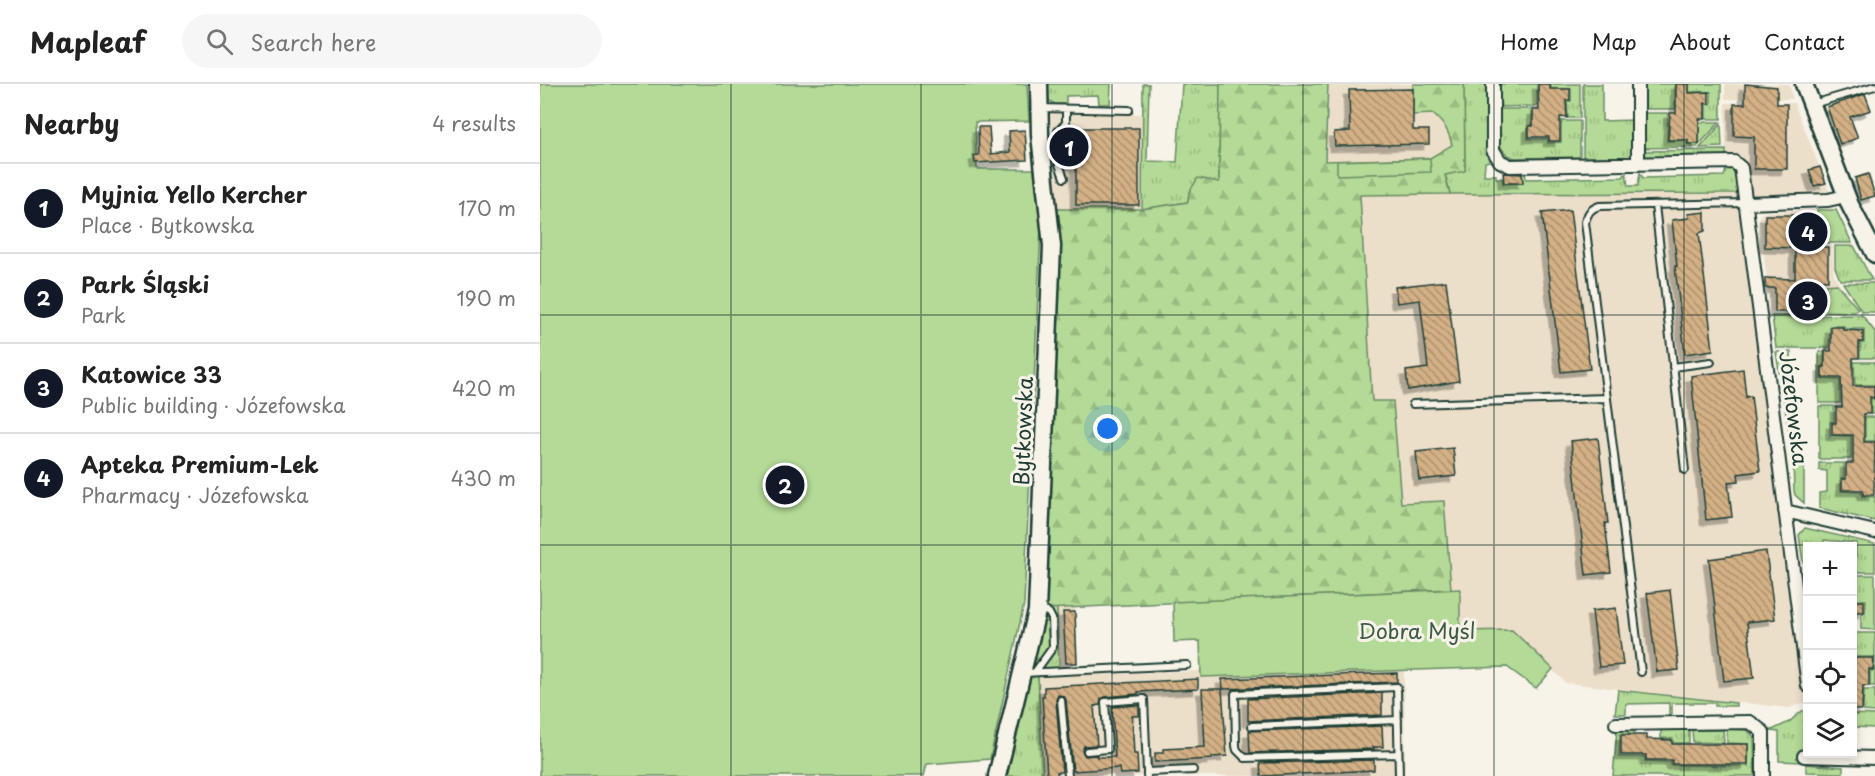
<!DOCTYPE html>
<html lang="en">
<head>
<meta charset="utf-8">
<style>
	:root { --surface:#fff; --page:#f6f6f6; --text:#222; --muted:#767676; --line:#e0e0e0; --accent:#111827 }
	body { margin:0; font-family:"Playpen Sans",sans-serif; background:var(--page); color:var(--text) }
	.controls { position:absolute; right:18px; bottom:18px; display:grid; overflow:hidden; border-radius:0px; box-shadow:0 3px 9px #0003 }
	.controls button { width:54px; height:54px; display:grid; place-items:center; padding:0; border:0; border-bottom:2px solid var(--line); background:var(--surface); color:var(--text); font:30px sans-serif }
	.you { position:absolute; left:568px; top:345px; width:21px; height:21px; margin:-15px; border:4px solid #fff; border-radius:50%; background:#1a73e8; box-shadow:0 0 0 9px #1a73e833 }
	.badge { display:grid; place-items:center; width:39px; height:39px; border-radius:50%; background:var(--accent); color:#fff; font-size:20px; font-weight:700 }
	.pin { position:absolute; translate:-50% -50%; border:3px solid #fff; box-shadow:0 2px 6px #0006 }
	.list { margin:0; padding:0; list-style:none }
	h2 { display:flex; justify-content:space-between; align-items:center; height:78px; margin:0; padding:0 24px; font-size:26px }
	h2 small { font-size:20px; font-weight:400; color:var(--muted) }
	.list li { display:grid; grid-template-columns:39px 1fr auto; gap:18px; align-items:center; box-sizing:border-box; height:90px; padding:0 24px; border-top:2px solid var(--line) }
	.list b { display:block; font-size:22px; white-space:nowrap }
	.list p { margin:0; font-size:20px; white-space:nowrap; color:var(--muted) }
	.list em { font-size:20px; font-style:normal; color:var(--muted) }
	.icon { flex:none; width:33px; height:33px; fill:none; stroke:currentColor; stroke-width:2; stroke-linecap:round; stroke-linejoin:round }
	.map { position:relative; flex:none; width:1335px; height:692px; overflow:hidden }
	header { display:flex; align-items:center; gap:36px; box-sizing:border-box; height:84px; padding:0 30px; background:var(--surface); border-bottom:2px solid var(--line) }
	header strong { font-size:28px }
	nav { display:flex; gap:33px; margin-inline-start:auto; font-size:21px }
	.search { width:420px; height:54px; background:var(--page); display:flex; align-items:center; gap:15px; box-sizing:border-box; padding:0 21px; border-radius:33px; color:var(--muted); font-size:22px }
	main { display:flex }
	aside { flex:1; background:var(--surface) }
	.map>svg:first-child { display:block }
</style>
</head>
<body>
<header>
<strong>Mapleaf</strong>
<div class="search"><svg class="icon" aria-label="search" viewBox="0 0 24 24"><circle cx="10" cy="10" r="6"/><path d="M15 15l6 6"/></svg>Search here</div>
<nav><a>Home</a><a>Map</a><a>About</a><a>Contact</a></nav>
</header>
<main>
<aside>
<h2>Nearby<small>4 results</small></h2>
<ul class="list">
<li><span class="badge">1</span><div><b>Myjnia Yello Kercher</b><p>Place · Bytkowska</p></div><em>170 m</em></li>
<li><span class="badge">2</span><div><b>Park Śląski</b><p>Park</p></div><em>190 m</em></li>
<li><span class="badge">3</span><div><b>Katowice 33</b><p>Public building · Józefowska</p></div><em>420 m</em></li>
<li><span class="badge">4</span><div><b>Apteka Premium-Lek</b><p>Pharmacy · Józefowska</p></div><em>430 m</em></li>
</ul>
</aside>
<div class="map">
<svg width="1335" height="692" viewBox="0 0 1335 692">
	<defs>
		<pattern id="grass-tufts" width="24" height="20" patternUnits="userSpaceOnUse" patternTransform="scale(1.5)"><rect width="24" height="20" fill="#b3da96"/><path d="M3 7l-1-3M5 7V3M7 7l1-3M15 17l-1-3M17 17v-4M19 17l1-3" fill="none" stroke="#9abc82"/></pattern>
		<pattern id="forest-firs" width="22" height="20" patternUnits="userSpaceOnUse" patternTransform="scale(1.5)"><rect width="22" height="20" fill="#b3da96"/><path d="M5 1l3.5 6h-7zM16 11l3.5 6h-7z" fill="#9abc82"/></pattern>
		<pattern id="building-back-hatch" width="6" height="6" patternUnits="userSpaceOnUse" patternTransform="scale(1.5)"><rect width="6" height="6" fill="#d3b085"/><path d="M-1 5l2 2M0 0l6 6M5-1l2 2" fill="none" stroke="#ab906e"/></pattern>
		<filter id="shadow"><feDropShadow dx="-5.5" dy="5.5" stdDeviation="0" flood-color="#0004"/></filter>
	</defs>
	<rect width="100%" height="100%" fill="#f7f3e8"/>
	<filter id="ink" filterUnits="userSpaceOnUse"><feTurbulence type="fractalNoise" baseFrequency=".0167" numOctaves="2"/><feDisplacementMap in="SourceGraphic" scale="12" xChannelSelector="R" yChannelSelector="G"/><feConvolveMatrix kernelMatrix="1 2 1 2 8 2 1 2 1" color-interpolation-filters="sRGB"/></filter>
	<g filter="url(#ink)">
		<path fill="#ecdfca" d="M692 0H924L925 87 691 90Z
			M1185 0H1249L1253 15H1185Z
			M1185 19H1254L1291 111 1209 112 1186 76Z
			M511 30H603L602 125H517Z
			M1202 109 1267 618 1249 624 1026 599 972 546 920 547V505H911L904 417 861 419 853 317 832 318 820 110Z
			M1274 126V161L1292 162 1294 191 1318 228H1231L1219 135 1220 131 1226 128Z
			M535 523 539 591 658 587H661L662 593 864 586 865 685H854V692H503L498 592 519 591 517 524Z"/>
		<path fill="url(#grass-tufts)" stroke="#698c65" stroke-width="1.5" d="M508 0H571L570 20H559L558 11 526 12V20H515L508 16Z
			M603 0H609L607 77 637 78 642 0H680L679 98 649 108 648 118 602 125Z
			M924 0H948L950 77 945 78 944 91H956V94H962L963 100 982 99V86L985 88 986 95 1083 93 1086 89 1088 102H1098L1100 89 1103 94 1184 92 1187 83 1195 84 1202 109 910 110 905 91 925 86Z
			M960 0H997V22L960 23Z
			M1011 0H1040V34H1028L1027 17H1031V5H1011Z
			M1043 0H1062V37L1094 36 1092 73H1043Z
			M1100 0H1135V25H1100Z
			M1149 0H1181V35H1166V20H1171V8H1149Z
			M960 25H992V42H988V55H1008V59L1021 58V37H1040V73L975 74C953 68 957 42 960 25Z
			M1100 29H1128L1127 57 1147 56V60H1159V38H1180L1157 63 1100 64Z
			M1181 40 1182 63 1160 64Z
			M1186 66V76L1100 77V67Z
			M1277 126H1296L1312 159H1277Z
			M1295 162H1314L1332 196H1300L1295 183Z
			M1303 199H1334L1335 228H1322Z
			M1297 200 1318 225 1315 228 1282 227 1279 223 1280 203 1283 201Z
			M1322 231 1335 248V274H1320V259H1324V245H1304V242H1290L1289 264H1236L1232 232Z
			M1236 268H1251L1253 373 1264 374V419L1255 411 1254 407 1253 374Z
			M1279 268H1284V282L1281 283V295L1300 296V319H1279Z
			M1314 278H1335V330H1331V315H1335V301H1315Z
			M1279 322H1294V338H1290V351L1311 352V375H1279Z
			M1325 333H1335V357H1325Z
			M1279 379H1304V394H1301V407L1321 408 1322 412 1335 413V437L1279 424V409L1287 408V387L1279 386Z
			M1265 444 1335 460V488H1313V472H1316V459L1284 456 1283 462 1268 463 1267 478H1263L1259 451Z
			M1313 491H1335V546L1321 545V530L1325 529 1326 516H1313Z
			M517 524 519 585 501 586 516 564 514 534 506 525Z
			M503 530 507 531 509 535 510 562 493 585H489Z
			M1315 549H1335V602H1330V587H1334V573H1314Z
			M487 592H498L503 692H467Z
			M1078 606 1196 619V622H1175V619H1132V629H1129V619L1086 620V630H1075Z
			M1324 606H1335V628L1323 627Z
			M1262 627H1267L1268 670 1262 678 1239 677V648L1230 647 1249 638Z
			M1312 630 1335 631V644L1313 643Z
			M1077 645H1094V650H1080L1079 673H1105V677L1130 678 1131 681 1208 682 1209 660 1187 659V645L1207 646 1214 653 1215 692H1073Z
			M1121 646H1149V659H1133V655L1121 654Z
			M1152 646H1183L1184 659 1153 658Z
			M1266 680 1303 683V689L1266 688Z"/>
		<path fill="url(#forest-firs)" stroke="#698c65" stroke-width="1.5" d="M680 0H788L785 77 890 74 912 61C909 47 904 40 893 30L873 31V0H924L925 87 905 91 910 110 820 111 832 317H853L861 419 904 417 911 505 506 525 520 141 517 125H602L648 118 649 108 658 94 679 98Z"/>
		<path fill="#b3da96" stroke="#698c65" stroke-width="1.5" d="M0 0H487L489 37 435 38 437 85H494L501 143 484 520 450 675 387 680 384 692H0Z
			M890 74 891 88 797 91V77Z
			M920 505V547L972 546 1013 585 996 604 967 583 661 593 660 557 634 558 633 518Z"/>
		<path fill="url(#building-back-hatch)" stroke="#1f3d34" stroke-width="1.5" filter="url(#shadow)" d="M998 0H1010V5H1030V16H1026L1027 34 1020 33V57H1009V53H989V42H993V26H999Z
			M1136 0H1149V9L1169 8V20L1165 19V35H1159V60H1148V56H1128L1130 29H1136Z
			M1205 0 1237 3V20H1247V85H1214V53L1194 52V20H1205Z
			M873 5V46H889V60L795 62 794 48 810 47 809 6Z
			M1325 10 1331 26 1310 33 1318 54 1300 60 1287 23Z
			M438 43H449L451 70 470 68 469 47 485 46 487 76 435 79 434 72 439 71Z
			M536 44H599V121H536V80H525L523 49 526 47H536Z
			M1280 83 1286 99 1274 102 1269 86Z
			M963 89 982 90 983 99H964Z
			M1328 90 1335 112 1321 116 1315 94Z
			M1030 126 1050 285 1021 288 1002 129Z
			M1165 128V147L1159 149 1173 266 1145 270 1135 182H1137L1132 136 1149 134 1148 130Z
			M1225 131H1268V137H1270L1272 141 1275 163H1288V196H1276L1273 219 1268 228H1235V204H1225V194L1255 195V164L1225 163Z
			M906 197 919 297 868 306 866 287 888 284 880 216 857 219 855 203Z
			M1291 243H1303V246L1323 247V258H1319V274H1313V302H1334V314L1330 313V330H1324V358H1335L1334 411H1323V406H1302V395H1306V379H1313V351H1292V339H1296V323H1302L1301 294H1282V283H1285V267H1291Z
			M1203 285 1206 313 1211 312 1220 387 1198 390 1199 397 1188 398 1192 433 1166 436 1151 292Z
			M1058 354 1068 439H1065L1071 488 1046 491 1031 357Z
			M913 364 916 392 879 396 876 368Z
			M1226 467 1235 535 1207 538 1214 594 1184 597 1169 475Z
			M1130 506 1139 586 1117 588 1107 509Z
			M1312 517H1324V528H1312Z
			M1076 524 1083 581 1059 583 1052 527Z
			M523 528H535L537 579H526Z
			M1312 574H1334L1333 586 1329 585V602H1323L1322 626H1312Z
			M857 589V598L683 605 682 595Z
			M658 595V605L598 608V610L565 613 561 615 560 621 554 622 557 661 544 662 542 667 545 672 557 671V673H575L572 623 599 621V632H592L594 670H597L598 689 580 690 579 684 533 687 526 616 524 612 518 611 516 616 522 688H517L518 692H507L502 612H504V603Z
			M662 605H682L687 672 672 673V675L615 678V669H623V665L665 663Z
			M842 609V631L708 637V615Z
			M842 642 843 663H833L834 665 710 669 709 647Z
			M1081 651H1107V655L1132 656V660H1208V680H1132V676H1106V671H1081Z
			M834 676V686L721 692 720 679Z"/>
		<g fill="none" stroke-linecap="round" stroke-linejoin="round">
			<defs>
				<path id="lane" d="M1273 20 1335 2
					M499 24 589 26
					M524 94 519 80 518 47 526 39V25
					M1115 121 1145 386
					M1133 283 1171 278
					M873 320 1067 314
					M495 588 513 563 512 535 509 529 498 524
					M1101 588 1045 138C1048 129 1050 125 1059 122L1206 119
					M483 589 647 581
					M521 616 528 692
					M712 642 858 636
					M547 667 568 665 565 618 604 615 607 688
					M858 670 705 674 697 666 696 662 695 610 857 603 859 692
					M607 692V688L653 686"/>
				<path id="street" d="M953 0V66L960 77 970 82 1194 78 1201 84 1268 602
					M1098 0V80
					M1207 119 1288 116 1306 112
					M1245 427 1335 448
					M1076 640 1210 638 1223 648V692
					M1264 672 1335 674"/>
				<path id="secondary" d="M1264 0 1310 121 1335 170
					M457 692 497 527 512 162 500 51 499 0"/>
			</defs>
			<use href="#lane" stroke="#1f3d34" stroke-width="10"/>
			<use href="#street" stroke="#1f3d34" stroke-width="16"/>
			<use href="#secondary" stroke="#1f3d34" stroke-width="21"/>
			<use href="#lane" stroke="#f7f3e8" stroke-width="6"/>
			<use href="#street" stroke="#f7f3e8" stroke-width="12"/>
			<use href="#secondary" stroke="#f7f3e8" stroke-width="16"/>
		</g>
	</g>
	<path fill="none" stroke="#1f3d34" stroke-width="1.5" stroke-opacity="0.55" d="M191 0V692M381 0V692M572 0V692M763 0V692M954 0V692M1144 0V692M0 231H1335M0 461H1335"/>
	<g text-anchor="middle" dominant-baseline="central" stroke-width="6" stroke-linejoin="round" paint-order="stroke">
		<g font-size="21" fill="#1f3d34" stroke="#f7f3e8">
			<text transform="translate(1255 324) rotate(83)">Józefowska</text>
			<text transform="translate(482 347) rotate(-88)">Bytkowska</text>
		</g>
		<g font-size="21" fill="#3d5c48" stroke="#f7f3e8">
			<text x="877" y="546">Dobra Myśl</text>
		</g>
	</g>
</svg>
<div class="controls">
<button>+</button>
<button>−</button>
<button><svg class="icon" aria-label="locate" viewBox="0 0 24 24"><circle cx="12" cy="12" r="6"/><path d="M12 2v4M12 18v4M2 12h4M18 12h4"/></svg></button>
<button><svg class="icon" aria-label="layers" viewBox="0 0 24 24"><path d="M12 4l9 5-9 5-9-5zM3 14l9 5 9-5"/></svg></button>
</div>
<div class="you"></div>
<div class="pin badge" style="left:529px;top:63px">1</div>
<div class="pin badge" style="left:245px;top:401px">2</div>
<div class="pin badge" style="left:1268px;top:217px">3</div>
<div class="pin badge" style="left:1268px;top:148px">4</div>
</div>
</main>
</body>
</html>
